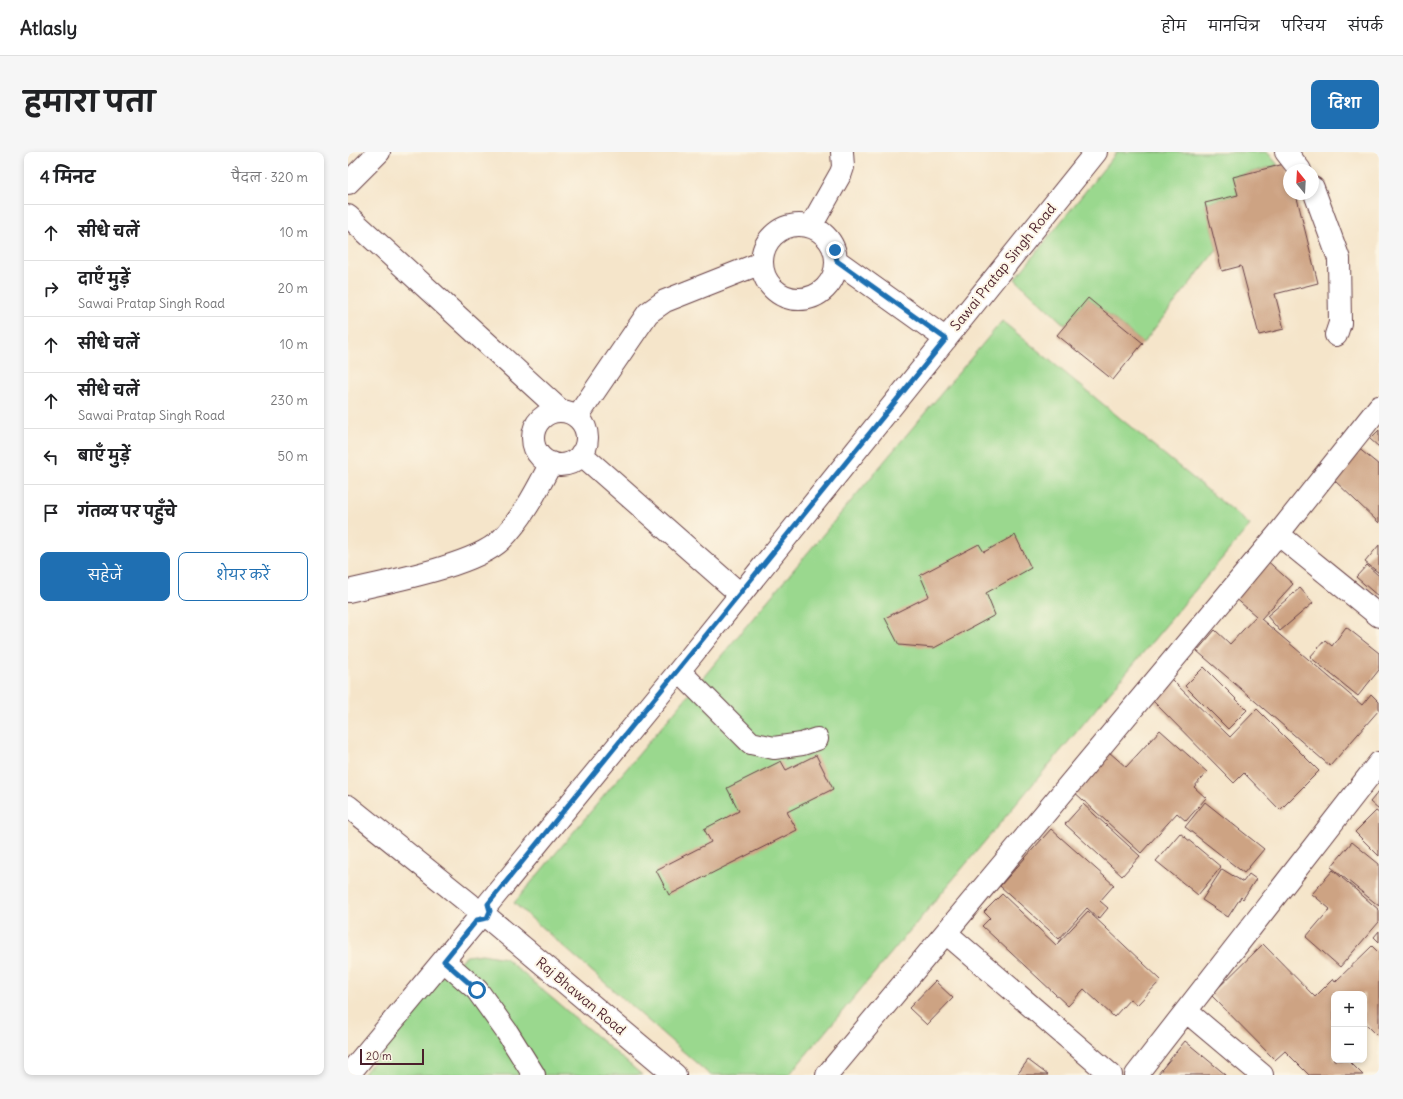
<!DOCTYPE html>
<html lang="hi">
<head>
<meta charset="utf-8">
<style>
	:root { --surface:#fff; --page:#f6f6f6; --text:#202124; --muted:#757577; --line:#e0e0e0; --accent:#1f6fb2 }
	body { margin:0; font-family:Delius,"Playpen Sans Deva",sans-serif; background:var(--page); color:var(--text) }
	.controls { position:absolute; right:12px; bottom:12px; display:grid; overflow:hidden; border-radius:8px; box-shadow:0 2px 6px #0003 }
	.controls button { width:36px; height:36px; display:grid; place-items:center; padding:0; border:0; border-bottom:1px solid var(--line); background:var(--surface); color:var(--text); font:20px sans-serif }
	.compass { position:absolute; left:935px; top:12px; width:36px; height:36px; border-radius:50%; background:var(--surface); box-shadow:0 2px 6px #0003; rotate:342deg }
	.scale { position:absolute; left:12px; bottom:10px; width:64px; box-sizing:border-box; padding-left:4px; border:2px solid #4a1f2b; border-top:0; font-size:11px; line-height:14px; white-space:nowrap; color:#4a1f2b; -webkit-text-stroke:3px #fcf5e5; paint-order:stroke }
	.stop { position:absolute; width:12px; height:12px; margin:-9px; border:3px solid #1f6fb2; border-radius:50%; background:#fff }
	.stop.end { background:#1f6fb2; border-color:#fff; box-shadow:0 1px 4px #0008 }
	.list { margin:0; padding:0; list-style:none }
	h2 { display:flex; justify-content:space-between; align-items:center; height:52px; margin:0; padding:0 16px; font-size:17px }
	h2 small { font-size:13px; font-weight:400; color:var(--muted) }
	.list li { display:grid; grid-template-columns:26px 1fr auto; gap:12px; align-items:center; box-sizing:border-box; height:56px; padding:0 16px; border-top:1px solid var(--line) }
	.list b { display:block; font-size:15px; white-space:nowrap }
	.list p { margin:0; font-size:13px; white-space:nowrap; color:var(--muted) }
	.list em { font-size:13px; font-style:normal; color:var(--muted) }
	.actions { display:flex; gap:8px; padding:12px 16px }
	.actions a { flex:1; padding:9px 0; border:1px solid var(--accent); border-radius:8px; text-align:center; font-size:14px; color:var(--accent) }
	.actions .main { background:var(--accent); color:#fff }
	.icon { flex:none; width:22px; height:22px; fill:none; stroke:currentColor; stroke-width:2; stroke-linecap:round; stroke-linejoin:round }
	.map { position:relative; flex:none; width:1031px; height:923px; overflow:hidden; border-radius:8px }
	header { display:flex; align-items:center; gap:24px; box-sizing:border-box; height:56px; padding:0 20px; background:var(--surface); border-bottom:1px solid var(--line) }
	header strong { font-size:19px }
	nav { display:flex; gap:22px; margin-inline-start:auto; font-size:14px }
	.intro { display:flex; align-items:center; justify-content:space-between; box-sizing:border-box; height:96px; padding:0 24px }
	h1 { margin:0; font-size:28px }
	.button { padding:10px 18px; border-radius:8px; background:var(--accent); color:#fff; font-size:14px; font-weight:700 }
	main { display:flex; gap:24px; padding:0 24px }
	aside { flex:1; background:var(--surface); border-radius:8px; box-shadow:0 2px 6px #0003 }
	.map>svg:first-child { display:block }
</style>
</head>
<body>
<header>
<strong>Atlasly</strong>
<nav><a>होम</a><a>मानचित्र</a><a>परिचय</a><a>संपर्क</a></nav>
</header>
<div class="intro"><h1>हमारा पता</h1><a class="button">दिशा</a></div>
<main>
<aside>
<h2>4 मिनट<small>पैदल · 320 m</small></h2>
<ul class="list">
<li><svg class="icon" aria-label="ahead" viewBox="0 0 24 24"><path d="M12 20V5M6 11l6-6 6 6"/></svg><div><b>सीधे चलें</b></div><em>10 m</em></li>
<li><svg class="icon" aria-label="right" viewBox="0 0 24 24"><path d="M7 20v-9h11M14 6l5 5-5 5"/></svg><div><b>दाएँ मुड़ें</b><p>Sawai Pratap Singh Road</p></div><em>20 m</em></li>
<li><svg class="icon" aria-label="ahead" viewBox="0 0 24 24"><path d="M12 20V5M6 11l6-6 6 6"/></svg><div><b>सीधे चलें</b></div><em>10 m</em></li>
<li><svg class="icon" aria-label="ahead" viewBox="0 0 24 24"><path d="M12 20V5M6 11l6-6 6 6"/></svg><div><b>सीधे चलें</b><p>Sawai Pratap Singh Road</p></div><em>230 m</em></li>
<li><svg class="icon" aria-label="left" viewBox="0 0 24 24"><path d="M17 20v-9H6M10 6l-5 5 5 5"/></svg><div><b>बाएँ मुड़ें</b></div><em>50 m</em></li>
<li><svg class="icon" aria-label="arrive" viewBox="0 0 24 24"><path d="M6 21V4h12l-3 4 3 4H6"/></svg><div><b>गंतव्य पर पहुँचे</b></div></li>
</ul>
<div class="actions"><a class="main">सहेजें</a><a>शेयर करें</a></div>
</aside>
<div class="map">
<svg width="1031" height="923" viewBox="0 0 1031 923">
	<rect width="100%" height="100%" fill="#fcf5e5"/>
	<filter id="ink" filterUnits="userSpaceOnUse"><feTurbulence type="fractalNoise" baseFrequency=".025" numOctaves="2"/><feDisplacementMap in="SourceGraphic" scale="8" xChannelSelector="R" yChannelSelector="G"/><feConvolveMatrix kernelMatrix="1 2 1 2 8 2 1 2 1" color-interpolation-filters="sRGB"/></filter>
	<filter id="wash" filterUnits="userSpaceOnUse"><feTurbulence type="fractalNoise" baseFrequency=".012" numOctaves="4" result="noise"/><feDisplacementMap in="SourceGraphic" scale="16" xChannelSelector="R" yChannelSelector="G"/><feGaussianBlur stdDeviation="0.9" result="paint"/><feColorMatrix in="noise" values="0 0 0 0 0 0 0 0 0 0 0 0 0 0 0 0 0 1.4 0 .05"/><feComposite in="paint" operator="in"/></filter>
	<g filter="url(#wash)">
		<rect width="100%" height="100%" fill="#f5e5ca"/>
		<path fill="#9ad88e" stroke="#727c5c" d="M769 0H919L930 13 886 25 890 43 857 51 869 97 795 191 740 146 717 173 667 127Z
			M654 169 902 373 441 923H362L166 751Z
			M134 802 157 806 294 923H15L97 820 119 804Z"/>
		<g id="blocks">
			<path fill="#cda383" d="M940 11 941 42H948L970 131 927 142 936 177 911 183 893 114 874 119 857 51 890 43 885 25Z
				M740 146 795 191 765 228 709 183Z
				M1031 278V295L1022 287Z
				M1009 295 1031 313V371L985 327Z
				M667 383 683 416 638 441 647 463 586 496 551 493 537 466 581 444 572 423 631 392 636 400Z
				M1031 393V421L1017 410Z
				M915 405 945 432 913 467 1014 553 1023 542 1031 550V558L982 614 849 499 867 478 882 492 908 464 885 444Z
				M1019 413 1031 424V445L1008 425Z
				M952 436 965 451 932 479 919 464Z
				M998 475 1031 501V518L1010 544 962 505 977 488 984 494Z
				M856 515 899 558 880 577 837 534Z
				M823 527 882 585 909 557 971 619 932 658 896 621 886 631 803 547Z
				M812 578 859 620 846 635 858 646 838 669 829 661 793 701 724 638 760 599 778 615Z
				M468 603 485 637 439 660 449 678 321 743 308 718 363 690 356 677 391 659 379 636 433 609 438 618Z
				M1031 639V658L1022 650Z
				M857 650 916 697 896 721 837 675Z
				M735 652 792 704 774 724 717 672Z
				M1028 659 1031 661V704L1007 680Z
				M703 677 766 733 752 749 760 756 751 767 739 756 711 787 652 734Z
				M832 681 873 715 850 743 808 709Z
				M1004 690 1031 712V754L983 715Z
				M874 717 895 730 901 722 908 727 895 747 893 745 880 765 854 748Z
				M985 718 1031 758V770L992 815 958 785 982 757 964 742Z
				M654 742 708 793 740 759 813 828 789 853 782 847 766 865 736 837 720 854 634 774 642 766 636 760Z
				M1031 779V790L1026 785Z
				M915 792 967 845 985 827 987 830 1024 794 1031 801V885L1016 870V842H986V908H1000L1015 923H961L937 899 927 908 863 843Z
				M587 829 605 846 579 873 561 856Z
				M837 889 878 923H811L810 922Z
				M680 908 700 923H669Z"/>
		</g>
	</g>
	<g filter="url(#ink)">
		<use href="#blocks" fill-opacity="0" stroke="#643d43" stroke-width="1"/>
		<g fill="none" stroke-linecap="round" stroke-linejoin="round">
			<defs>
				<path id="minor" d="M938 0 952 18
					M0 31 31 0
					M965 36 991 107 992 171 988 183
					M0 64 213 259
					M414 110a37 37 0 1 1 74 0a37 37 0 1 1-74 0Z
					M463 74 493 21 495 15 494 0
					M489 109 598 187
					M1031 255 930 382 1031 464
					M185 286a27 27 0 1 1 54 0a27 27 0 1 1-54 0Z
					M229 265 300 161 317 149 413 111
					M233 302 392 442
					M0 439C38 430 126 414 153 388 175 366 189 338 203 311
					M331 519 403 591 426 596 454 592 469 587
					M0 654 122 752
					M140 752 331 519 748 0
					M139 765 327 923
					M598 781 763 923
					M96 809 129 838 159 880 186 923
					M838 859 914 923
					M0 923 129 768
					M479 923 930 382
					M788 923 1031 611"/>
			</defs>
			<use href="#minor" stroke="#643d43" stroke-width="24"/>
			<use href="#minor" stroke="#fff" stroke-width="22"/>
		</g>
	</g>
	<g fill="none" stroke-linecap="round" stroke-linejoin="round" filter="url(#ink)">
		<path stroke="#1f6fb2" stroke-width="5" d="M129 838 96 809 129 768 139 766 142 759 140 752 598 187 489 109 487 98"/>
	</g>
	<g text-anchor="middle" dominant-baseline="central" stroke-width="4" stroke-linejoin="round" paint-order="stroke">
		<g font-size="14" fill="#4a1f2b" stroke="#fcf5e5">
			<text transform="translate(655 115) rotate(-51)">Sawai Pratap Singh Road</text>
			<text transform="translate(233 844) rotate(40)">Raj Bhawan Road</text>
		</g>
	</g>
</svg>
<div class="controls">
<button>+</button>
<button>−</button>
</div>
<svg class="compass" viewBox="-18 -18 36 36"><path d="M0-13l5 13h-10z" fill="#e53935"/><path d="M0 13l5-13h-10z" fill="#757577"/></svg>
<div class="scale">20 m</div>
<div class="stop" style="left:129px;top:838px"></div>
<div class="stop end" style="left:487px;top:98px"></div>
</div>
</main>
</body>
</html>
